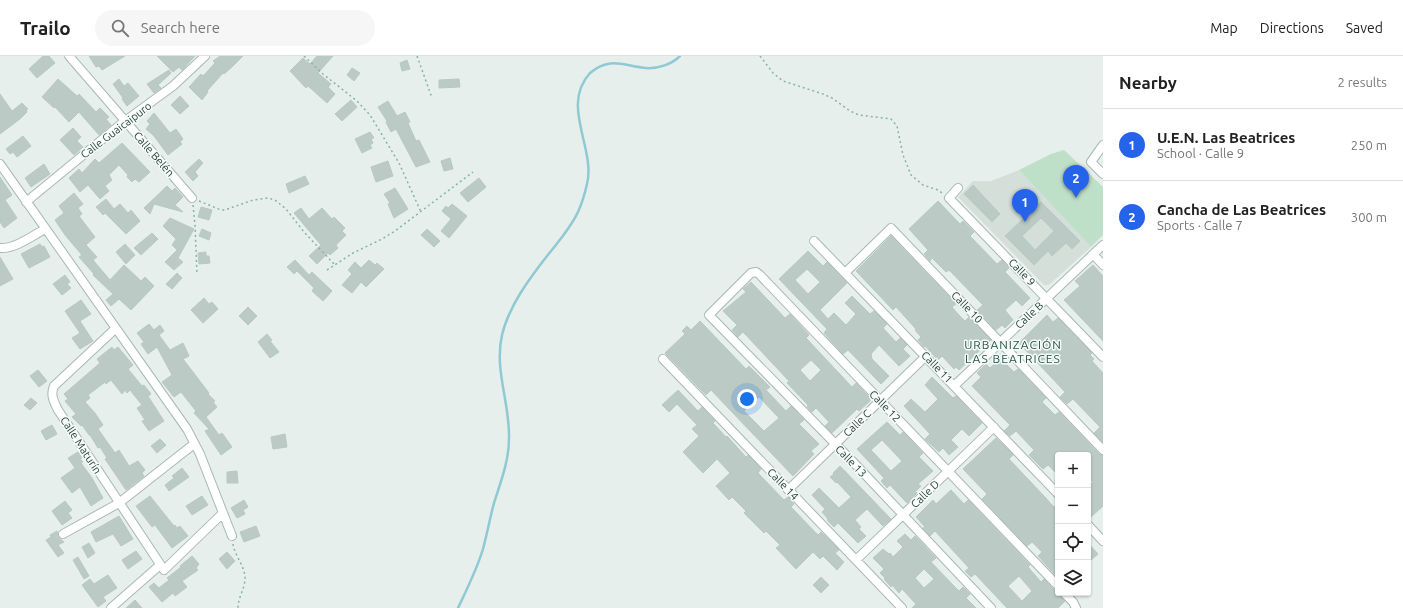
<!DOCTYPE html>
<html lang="en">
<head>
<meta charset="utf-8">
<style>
	:root { --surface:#fff; --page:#f6f6f6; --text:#222; --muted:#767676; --line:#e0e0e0; --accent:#2563eb }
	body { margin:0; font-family:Ubuntu,sans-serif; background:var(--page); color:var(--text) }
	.controls { position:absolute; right:12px; bottom:12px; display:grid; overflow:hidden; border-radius:4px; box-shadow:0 1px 3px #0004 }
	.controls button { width:36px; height:36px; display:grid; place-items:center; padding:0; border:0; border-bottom:1px solid var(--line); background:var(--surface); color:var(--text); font:20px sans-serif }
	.you { position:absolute; left:747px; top:343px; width:14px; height:14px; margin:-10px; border:3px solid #fff; border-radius:50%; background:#1a73e8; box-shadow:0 0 0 6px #1a73e833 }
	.badge { display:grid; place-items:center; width:26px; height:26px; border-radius:50%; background:var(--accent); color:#fff; font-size:13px; font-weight:700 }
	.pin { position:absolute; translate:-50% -33px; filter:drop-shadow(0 1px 2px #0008) }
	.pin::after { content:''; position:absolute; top:21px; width:14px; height:12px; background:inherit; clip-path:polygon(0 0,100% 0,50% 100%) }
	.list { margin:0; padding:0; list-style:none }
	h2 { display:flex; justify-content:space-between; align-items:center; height:52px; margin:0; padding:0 16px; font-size:17px }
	h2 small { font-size:13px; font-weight:400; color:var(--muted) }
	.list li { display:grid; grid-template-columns:26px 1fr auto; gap:12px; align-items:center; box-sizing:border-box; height:72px; padding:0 16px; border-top:1px solid var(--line) }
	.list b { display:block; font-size:15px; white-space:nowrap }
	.list p { margin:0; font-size:13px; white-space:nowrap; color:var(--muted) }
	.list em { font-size:13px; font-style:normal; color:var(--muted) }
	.icon { flex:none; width:22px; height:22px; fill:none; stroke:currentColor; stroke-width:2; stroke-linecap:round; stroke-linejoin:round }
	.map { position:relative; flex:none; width:1103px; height:552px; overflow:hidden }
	header { display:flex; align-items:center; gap:24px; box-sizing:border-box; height:56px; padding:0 20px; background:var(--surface); border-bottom:1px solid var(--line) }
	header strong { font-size:19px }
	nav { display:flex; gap:22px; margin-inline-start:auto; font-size:14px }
	.search { width:280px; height:36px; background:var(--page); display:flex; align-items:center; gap:10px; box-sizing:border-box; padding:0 14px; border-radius:22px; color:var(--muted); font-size:15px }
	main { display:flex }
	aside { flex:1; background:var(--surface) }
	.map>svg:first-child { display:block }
</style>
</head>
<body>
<header>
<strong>Trailo</strong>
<div class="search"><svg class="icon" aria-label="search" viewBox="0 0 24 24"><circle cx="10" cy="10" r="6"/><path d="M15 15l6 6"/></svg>Search here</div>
<nav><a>Map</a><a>Directions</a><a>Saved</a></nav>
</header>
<main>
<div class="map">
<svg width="1103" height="552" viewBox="0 0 1103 552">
	<rect width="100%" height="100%" fill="#e6efeb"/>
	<path fill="#d4dfda" d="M1019 114 1091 191 1050 228 1047 229H1044L958 141 973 125H991Z"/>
	<path fill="#bfe0c8" d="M1064 94 1103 131V179L1091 191 1019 114 1051 98Z"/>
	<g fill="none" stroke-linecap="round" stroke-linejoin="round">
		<path stroke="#8ec9d4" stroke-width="2.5" d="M458 552C467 533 477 513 483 493 487 478 490 462 494 447 501 425 509 405 509 382 510 347 494 314 502 279 509 250 529 223 547 200 558 186 570 173 578 156 582 147 585 137 587 128 596 92 560 50 590 17 610 0 624 10 646 12 658 13 672 8 680 0"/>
	</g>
	<path fill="#bbcac4" stroke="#b8c9c2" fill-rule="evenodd" d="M43 0H49L55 7 37 22 29 13Z
		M89 0H125L102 14 99 10 96 11Z
		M157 0H195L182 14 179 11 173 16Z
		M220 0H243L233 10 224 18 223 17 207 35 208 36 202 44 189 31 201 18 203 20 215 7 213 5Z
		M317 0H333L318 17 331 28 328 31 335 38 327 47 308 30 306 32 290 15 303 2 310 8Z
		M407 4 410 13 402 15 400 7Z
		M352 12 360 17 354 25 347 19Z
		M169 14 171 17 158 29 161 32 154 37 147 28Z
		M58 23 77 40 79 38 96 56 100 52 109 61 106 63 111 69 99 79 79 56 69 66 55 51 54 52 42 41Z
		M119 23 124 30 128 27 139 40 127 50 122 43 123 42 113 28Z
		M459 23 460 31 439 32V24Z
		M0 38 12 55 22 47 28 53 26 54 27 56 20 63 0 78Z
		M180 40 189 50 180 58 171 49Z
		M351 44 357 51 342 65 335 58Z
		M388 45 397 60 405 56 410 66 408 67 416 85 419 84 430 106 416 111 396 73 391 76 386 66 387 65 378 51Z
		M154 57 170 77 176 73 183 83 180 86 182 88 168 99 154 80 146 73 150 68 147 65Z
		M73 72 81 81 77 85 83 91 74 99 60 84Z
		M370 76 374 82 371 83 373 87 370 89 372 92 362 97 355 83Z
		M23 80 31 90 17 101 13 96 10 98 6 93Z
		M122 87 150 116 139 126 135 123 132 126 127 121 128 119 119 109 109 119 112 124 105 130 109 135 100 143 88 129 80 136 69 122 79 113 82 117 95 103 99 107Z
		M450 102 453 113 444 115 441 105Z
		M199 103 203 107 195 116 198 120 193 125 185 116Z
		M388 105 393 120 376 126 371 111Z
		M44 108 50 118 31 131 25 122Z
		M305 120 309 128 289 137 286 128Z
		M0 121 12 139 5 144 17 162 4 172 0 166Z
		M479 122 486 131 468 146 460 137Z
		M973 129 1000 158 992 166 964 138Z
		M167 130 172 135 175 132 183 141 175 149 183 156 154 148 150 158 144 152Z
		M395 132 408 153 394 162 388 148 390 147 384 138Z
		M74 137 83 148 78 152 82 158 79 160 95 181 86 189 97 201 93 204 110 224 124 209 141 225 145 221 154 230 131 254 119 243 111 250 106 244 113 238 93 219 94 218 79 201 82 199 65 179 55 164 64 157 59 150Z
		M106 143 114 153 120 148 128 157 131 154 140 165 126 178 105 157 103 159 96 151Z
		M938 145 960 168 963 165 974 176 970 180 997 208 1002 204 1009 212 1005 216 1030 242 1022 250 1016 244 1005 254 1013 264 1005 272 1002 269 996 274 977 254 983 249 949 214 946 216 932 202 930 205 924 198 928 194 909 173Z
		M1041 146 1080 185 1072 193 1066 187 1052 200 1048 195 1034 209 1005 180ZM1041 162 1054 175 1035 194 1022 180Z
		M452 148 467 160 449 182 441 175 451 163 442 155 446 150 448 152Z
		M201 151 212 154 209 164 198 161Z
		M301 152 309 163 322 152 332 163 334 161 345 172 342 175 346 179 336 189 338 192 330 199 328 197 317 208 309 200 321 189 294 157Z
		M170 162 194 173 178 202 183 206 174 214 165 206 177 194 172 189 176 183 163 170Z
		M202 173 211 177 209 184 199 180Z
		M427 173 440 185 434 191 421 179Z
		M152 177 158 183 141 199 134 192Z
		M891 180 956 248 952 251 958 258 965 265 969 261 991 284 959 314 956 311 954 313 942 300 938 304 925 290 924 291 918 284 921 281 915 274 916 273 896 251 893 254 856 215Z
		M40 188 42 191 44 190 50 201 29 212 21 198Z
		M125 188 135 199 126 208 116 196Z
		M808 195 823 210 827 206 847 227 820 254 828 263 834 257 846 269 856 258 845 247 852 240 870 258 874 255 887 268 883 272 896 286 900 282 907 289 903 293 910 300 899 310 879 289 871 298 872 303 889 320 881 328 848 294 843 298 824 277 827 273 779 223ZM807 213 820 226 808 238 795 224Z
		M206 196V200H209L210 207 199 208 198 197Z
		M0 201 13 223 0 230Z
		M295 204 309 219 312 216 332 235 323 245 312 235 314 232 297 215 294 218 287 211Z
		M369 204 375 209 377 207 384 213 366 231 361 226 352 237 342 229 352 218 348 214 355 206 361 212Z
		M1093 209 1103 220V285L1064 244 1080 230 1075 225Z
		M177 217 182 222 172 233 166 228Z
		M65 219 70 226 67 228 71 232 62 239 53 228Z
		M751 226 785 262 790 258 809 279 806 282 852 331 856 327 870 342V345L859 355 857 353 832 377 825 370 829 366 816 352 812 356 807 351 808 349 787 327 789 325 743 276 738 281 732 274 737 269 723 255 746 236 743 233ZM811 304 821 314 810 325 800 314Z
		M204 242 209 248 212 246 218 253 203 267 191 254Z
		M81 244 91 258 80 265 93 285 80 293 72 282 80 277 65 255Z
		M248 251 257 260 248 269 239 260Z
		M1047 259 1053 266 1058 262 1092 297 1090 299 1094 303 1092 305 1103 317V386L1094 377 1100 371 1073 343 1067 348 1060 341 1065 336 1019 287Z
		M700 265 746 313 749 310 770 331 766 334 786 355 791 350 804 364 799 368 819 388 811 395 814 398 793 420 711 334 706 339 665 297 685 278 682 275 687 270 691 274ZM759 341 779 362 764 375 744 355Z
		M149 268 154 274 160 269 164 275 159 279 170 294 183 287 189 300 183 303 209 337 208 338 215 345 213 346 217 351 206 361 219 379 222 377 232 391 221 399 205 375 209 373 194 357 196 355 181 336 174 341 162 326 172 319 157 291 148 298 141 288 144 286 137 277Z
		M267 278 272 284 270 285 279 296 270 302 258 286Z
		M112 291 114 294 118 291 133 309 128 313 142 330 144 329 151 338 148 340 164 365 149 375 142 365 145 364 137 352 142 349 130 334 127 337 125 334 122 338 111 324 106 328 105 326 88 339 90 342 85 346 95 357 103 369 98 373 115 397 119 394 129 410 138 405 145 414 142 417 144 420 126 434 105 403 107 402 100 391 98 392 90 379H89L82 369 81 370 72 361 76 358 65 345 68 343 64 338 100 307 97 303Z
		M1000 302 1014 316 1018 313 1046 342 1042 346 1055 359 1059 356 1099 398 1103 399V450L1091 461 1088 458V430L1093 426 1088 421V399H1058V419L1048 409 1043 413 1029 399 1034 394 1016 375 1010 380 1004 375 1010 369 972 330 981 321 977 317 986 308 990 312Z
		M38 314 47 325 39 331 30 320Z
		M932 321 953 342 956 340 982 367 969 380 962 373 951 384 958 391 949 399 943 392 939 396 925 383 930 378 904 350 911 343 925 356 938 343 925 329Z
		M678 334 698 355 702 351 715 365 713 367 726 381 727 380 746 401 748 399 761 413 758 417 784 444 788 441 794 448 791 451 818 479 821 476 839 494 835 497 844 506 837 514 823 500 820 503 813 496 796 513 776 492 780 489 766 475 764 477 744 457 746 455 732 441 729 444 716 430 730 417 717 403 703 417 683 396 699 380 692 373 697 369 677 348 669 356 662 349Z
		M31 342 37 347 30 354 24 349Z
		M887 366 900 379 903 376 923 397 919 401 933 415 918 428 921 430 915 436 917 437 907 447 890 429 887 432 881 425 884 422 857 393ZM882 384 902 405 891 415 871 394Z
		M52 369 57 378 46 384 41 375Z
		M285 378 287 391 273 393 271 381Z
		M996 382 1013 399 1009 403 1044 440 1054 451 1058 447V522L1038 500 1042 496 1032 486 1027 490 982 443 987 438 963 413Z
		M160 383 166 389 157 397 151 390Z
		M78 396 82 402 80 403 83 406 81 407 92 422 103 442 91 450 80 431 72 437 61 422 75 412 68 402Z
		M840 410 891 463 883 470 867 453 855 464 861 471 859 473 866 480 858 487 838 467 834 471 827 464 828 463 822 456 825 453 812 439 819 432 839 452 851 441 837 426 836 427 830 421 834 418 833 417Z
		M182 412 189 421 169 435 165 429 174 422 172 420Z
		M237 415 238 427H227V416Z
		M951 434 964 448 968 444 1030 509 1028 511 1041 526 1044 523 1054 534 1058 535V538L1065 545 1058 552H1007L975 518 971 521 965 515 969 512 935 475 930 480 923 472 925 471 916 461 933 444 936 448ZM1019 520 1032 535 1022 545 1008 530Z
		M150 440 174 470 175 469 177 472 180 470 188 480 172 492 155 469 152 471 136 450Z
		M202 440 208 449 192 459 186 450Z
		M244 444 248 451 243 454 245 458 237 462 231 452Z
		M65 445 72 454 68 457 72 462 62 469 52 455Z
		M119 460 133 483 121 490 113 478 96 486 91 476Z
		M256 470 260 480 244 486 240 476Z
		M57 475 58 481 64 486 58 489 64 497 58 501 46 484 51 481 50 479Z
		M905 478 911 484 915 480 936 502 931 506 952 528 959 535 963 531 970 538 966 542 976 552H912L916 548 902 533 899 537 892 529 891 531 884 523 885 522 880 517 884 513 873 502 883 493 889 498 890 497 893 501 903 491 897 485ZM924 513 934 523 924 532 915 522Z
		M89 487 95 497 88 502 82 491Z
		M1088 487 1098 498 1091 504 1088 501Z
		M136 495 142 503 128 513 122 504Z
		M227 496 235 505 227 513 219 503Z
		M192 500 199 508 196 512 198 514 182 525 187 531 175 540 173 537 162 546 149 531 154 527 159 532 169 524 167 522 181 511 180 510Z
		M78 501 89 520 84 523 73 504Z
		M108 519 117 532 103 541 106 545 98 551 82 529 90 523 94 528Z
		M821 521 829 529 821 537 813 529Z
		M135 544 142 552H126Z"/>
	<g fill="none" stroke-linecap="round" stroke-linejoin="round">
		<defs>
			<path id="street" d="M69 0 192 142
				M1103 89 1091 106 1103 118
				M0 108 187 373 200 398 232 480
				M958 132 949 142 1103 301
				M26 146 121 68 173 30 205 0
				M814 185 1058 438
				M0 192C15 193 32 180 45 173
				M1093 198 1103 209
				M845 217 891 172 1103 394
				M115 273 54 330C50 339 54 346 58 354L164 514 223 457
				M663 303 902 552
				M955 329 1103 189
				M788 434 926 300
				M1088 469 1103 485
				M63 478 119 447 194 388
				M856 504 994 371
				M1064 537 1073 546 1076 552
				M111 552 160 509
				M991 552 856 409 709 259 751 217 756 216 759 218 1058 530"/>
		</defs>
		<use href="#street" stroke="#a8b8b2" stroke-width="10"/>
		<path stroke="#86b3a5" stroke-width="1.5" stroke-dasharray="2 3" stroke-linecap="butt" d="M304 0 323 18 357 45 370 59 399 107 421 156
			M417 0 432 42
			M760 0 773 17 783 25 823 38 832 42 850 55 859 59 891 63 897 70 903 99 911 119 923 129 938 134 942 137
			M199 145 221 154H225L253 144 268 142 275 144 286 153 304 176 335 209
			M193 149 195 169 197 218
			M327 214 353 197 382 183 395 175 473 116
			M233 488C235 501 246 511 245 524 244 534 238 542 238 552"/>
		<use href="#street" stroke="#fff" stroke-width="8"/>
	</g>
	<g text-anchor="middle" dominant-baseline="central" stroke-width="3" stroke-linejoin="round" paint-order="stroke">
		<g font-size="11" fill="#24423a" stroke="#f7fbf9">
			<text transform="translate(116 74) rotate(-37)">Calle Guaicaipuro</text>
			<text transform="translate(154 98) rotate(49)">Calle Belén</text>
			<text transform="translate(1022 216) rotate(46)">Calle 9</text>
			<text transform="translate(967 251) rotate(46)">Calle 10</text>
			<text transform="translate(1029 259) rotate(-43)">Calle B</text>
			<text transform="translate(937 311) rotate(46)">Calle 11</text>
			<text transform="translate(885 350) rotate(46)">Calle 12</text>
			<text transform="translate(857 367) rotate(-44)">Calle C</text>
			<text transform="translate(81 389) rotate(57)">Calle Maturín</text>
			<text transform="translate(851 405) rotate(46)">Calle 13</text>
			<text transform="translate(783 428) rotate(46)">Calle 14</text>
			<text transform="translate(925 438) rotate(-44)">Calle D</text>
		</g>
		<g font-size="12" letter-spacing="1" fill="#1f5548" stroke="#f7fbf9">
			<text x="1013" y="288">URBANIZACIÓN<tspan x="1013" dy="14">LAS BEATRICES</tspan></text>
		</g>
	</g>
</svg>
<div class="controls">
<button>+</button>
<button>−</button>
<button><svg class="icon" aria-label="locate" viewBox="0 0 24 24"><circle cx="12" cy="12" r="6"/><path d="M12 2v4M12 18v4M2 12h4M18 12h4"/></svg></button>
<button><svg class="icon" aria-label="layers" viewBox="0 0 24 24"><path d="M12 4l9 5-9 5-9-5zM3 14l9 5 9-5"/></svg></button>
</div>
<div class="you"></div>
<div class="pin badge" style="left:1025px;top:166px">1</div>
<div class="pin badge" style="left:1076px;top:142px">2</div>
</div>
<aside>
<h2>Nearby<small>2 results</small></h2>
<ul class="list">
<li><span class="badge">1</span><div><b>U.E.N. Las Beatrices</b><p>School · Calle 9</p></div><em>250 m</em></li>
<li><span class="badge">2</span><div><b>Cancha de Las Beatrices</b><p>Sports · Calle 7</p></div><em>300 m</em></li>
</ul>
</aside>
</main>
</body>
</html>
